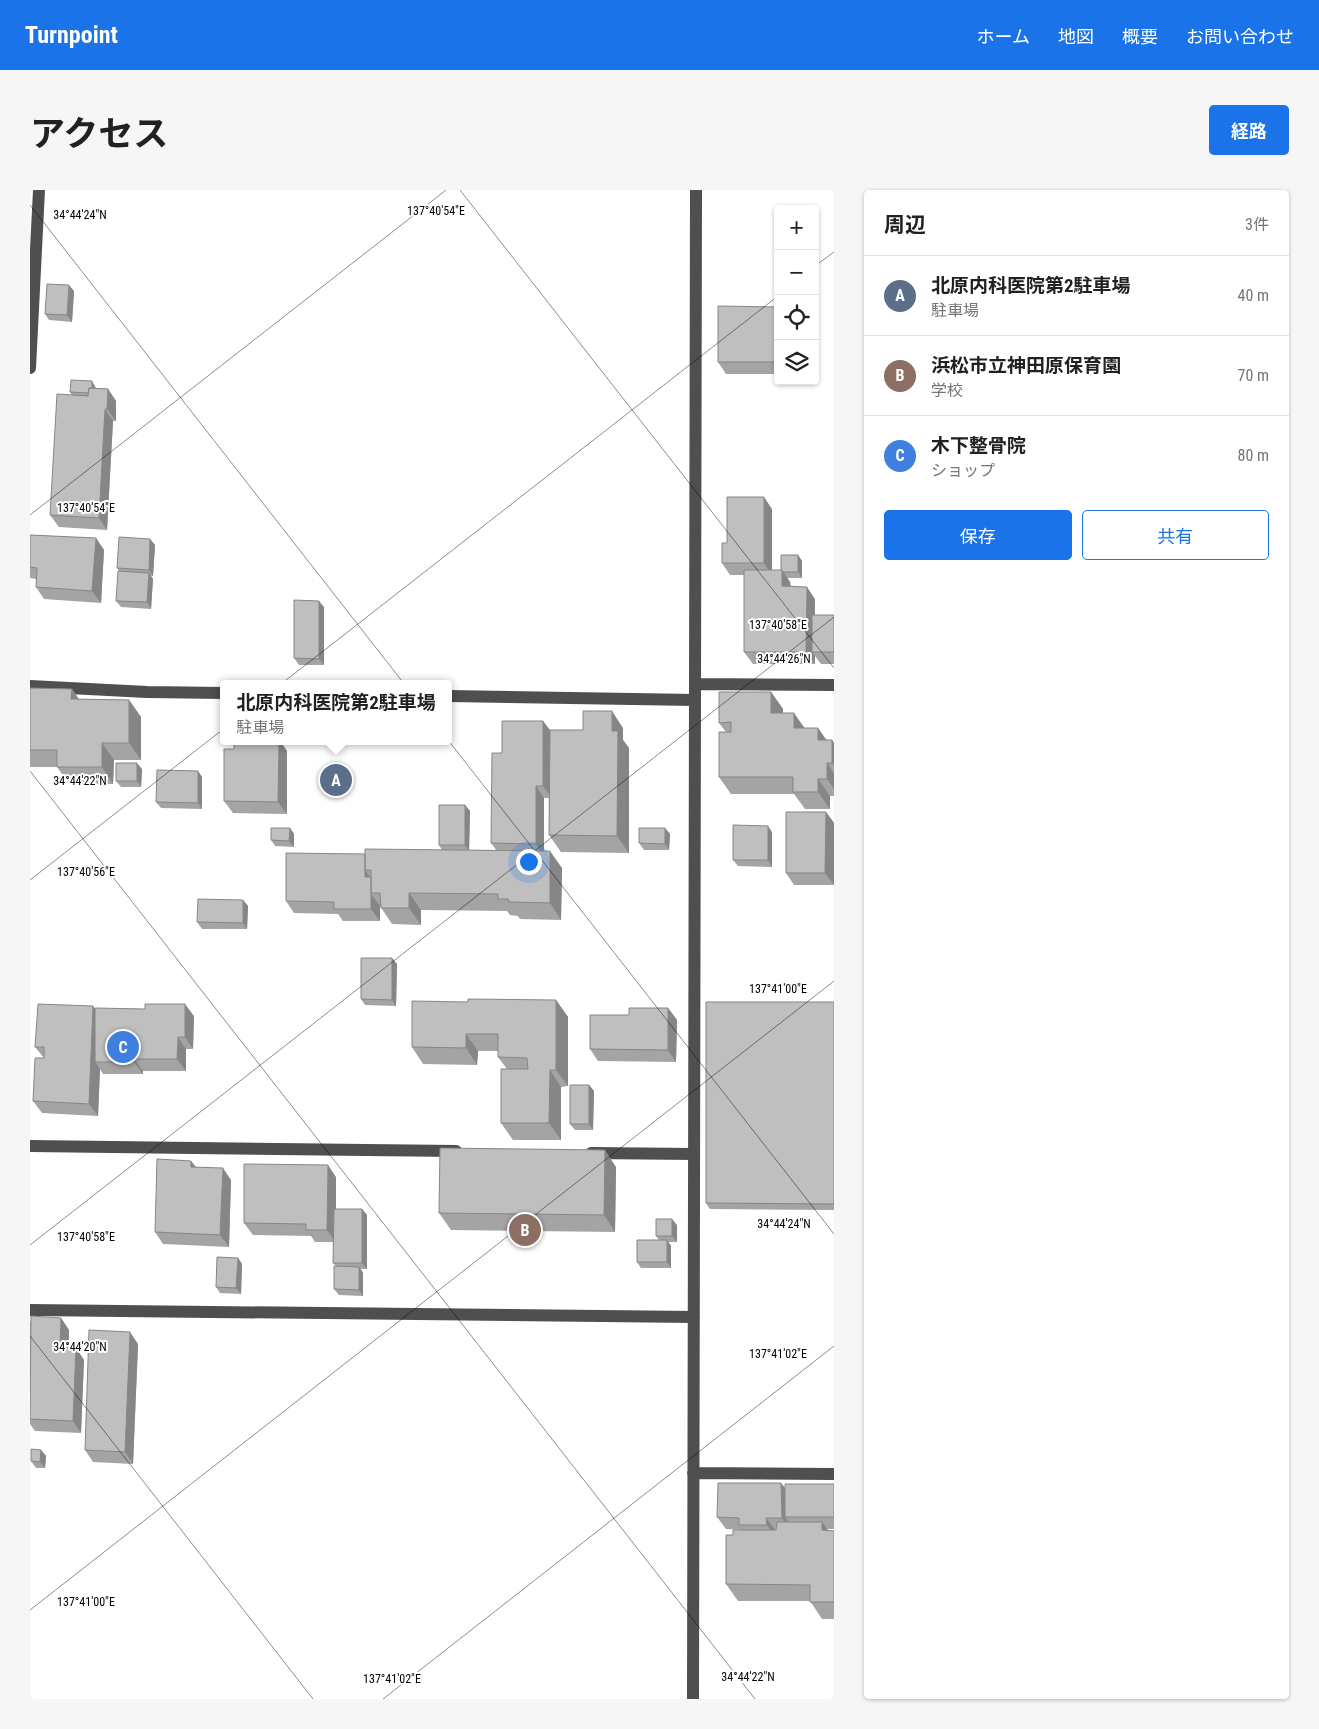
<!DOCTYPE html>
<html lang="ja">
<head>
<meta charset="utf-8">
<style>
	:root { --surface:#fff; --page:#f6f6f6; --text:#202124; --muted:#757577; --line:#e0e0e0; --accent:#1a73e8 }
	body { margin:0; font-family:"Roboto Condensed","Noto Sans JP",sans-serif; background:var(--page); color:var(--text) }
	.controls { position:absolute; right:15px; top:15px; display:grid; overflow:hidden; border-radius:5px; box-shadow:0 1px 4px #0004 }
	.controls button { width:45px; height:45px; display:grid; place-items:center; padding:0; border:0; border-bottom:1px solid var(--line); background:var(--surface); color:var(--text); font:25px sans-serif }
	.you { position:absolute; left:498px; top:671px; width:18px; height:18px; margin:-12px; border:4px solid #fff; border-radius:50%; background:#1a73e8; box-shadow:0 0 0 8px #1a73e833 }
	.badge { display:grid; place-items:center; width:32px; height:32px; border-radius:50%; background:var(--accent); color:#fff; font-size:16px; font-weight:700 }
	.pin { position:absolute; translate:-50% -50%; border:2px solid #fff; box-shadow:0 1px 5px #0006 }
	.popup { position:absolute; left:190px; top:490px; width:232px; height:65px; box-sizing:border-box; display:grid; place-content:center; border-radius:5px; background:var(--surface); filter:drop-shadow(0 1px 4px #0005); font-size:16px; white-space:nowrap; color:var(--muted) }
	.popup b { font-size:19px; color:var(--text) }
	.popup::after { content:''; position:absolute; left:50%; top:100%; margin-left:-10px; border:10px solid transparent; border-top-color:var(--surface) }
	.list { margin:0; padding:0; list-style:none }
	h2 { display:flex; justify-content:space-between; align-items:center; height:65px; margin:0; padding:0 20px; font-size:21px }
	h2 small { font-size:16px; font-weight:400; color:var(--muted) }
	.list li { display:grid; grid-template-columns:32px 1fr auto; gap:15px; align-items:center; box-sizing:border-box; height:80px; padding:0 20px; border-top:1px solid var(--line) }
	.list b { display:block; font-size:19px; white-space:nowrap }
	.list p { margin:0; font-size:16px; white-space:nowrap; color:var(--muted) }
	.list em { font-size:16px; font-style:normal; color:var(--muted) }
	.actions { display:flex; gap:10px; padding:15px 20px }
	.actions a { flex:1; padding:11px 0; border:1px solid var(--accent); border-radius:5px; text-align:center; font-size:18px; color:var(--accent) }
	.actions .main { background:var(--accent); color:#fff }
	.icon { flex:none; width:28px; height:28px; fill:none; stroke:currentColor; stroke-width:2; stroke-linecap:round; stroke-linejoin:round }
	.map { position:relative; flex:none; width:804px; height:1509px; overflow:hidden; border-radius:5px }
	header { display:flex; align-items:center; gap:30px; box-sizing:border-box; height:70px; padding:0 25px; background:var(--accent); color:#fff }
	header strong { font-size:24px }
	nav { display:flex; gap:28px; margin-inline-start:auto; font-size:18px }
	.intro { display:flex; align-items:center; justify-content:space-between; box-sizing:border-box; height:120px; padding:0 30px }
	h1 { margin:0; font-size:35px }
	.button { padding:12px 22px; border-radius:5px; background:var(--accent); color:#fff; font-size:18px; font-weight:700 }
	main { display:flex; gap:30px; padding:0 30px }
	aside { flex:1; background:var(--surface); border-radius:5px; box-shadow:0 1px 4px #0004 }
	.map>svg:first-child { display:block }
</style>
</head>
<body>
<header>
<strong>Turnpoint</strong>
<nav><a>ホーム</a><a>地図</a><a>概要</a><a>お問い合わせ</a></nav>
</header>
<div class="intro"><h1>アクセス</h1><a class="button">経路</a></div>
<main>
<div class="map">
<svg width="804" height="1509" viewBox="0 0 804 1509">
	<rect width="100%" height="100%" fill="#fff"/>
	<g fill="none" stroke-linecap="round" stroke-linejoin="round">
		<path stroke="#4f4f4f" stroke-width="12" d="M0 178 9 0
			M665 494 804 495
			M0 496 117 502 194 503
			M418 506 665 510
			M0 956 426 961
			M561 963 664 964
			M0 1120 664 1127
			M663 1283 804 1284
			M663 1509 666 0"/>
	</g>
	<path fill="#a4a4a4" d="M44 101 42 132 19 130 15 124Z
		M748 117V184H696L688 172Z
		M66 198 78 199 86 211V231H83L77 340 29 337 20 325 42 205 40 202Z
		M742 319V380H751L768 365 772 371V388H757L760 392 761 396 785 409V425H804V474H791L785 466V474H723L714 462V385H700L692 373 697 353Z
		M0 345 66 348 74 360 71 413 14 409 6 397V389L0 388Z
		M120 349 125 355 123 386H121L123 389 121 419 91 417 86 411 89 381 87 378Z
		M294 417V475H269L264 468Z
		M0 498 42 499 49 509 99 510 111 527V570H84L83 594H39L27 577H0Z
		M741 502 753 519V523L774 538H788L796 550H802L804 553V606H800V619H775L764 604H701L689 587 696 542 689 533Z
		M513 531 520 540H553L593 538V550L599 558V663L531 662 519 645V608H514V661L532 678 531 730 490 729 488 726 480 725 477 721 391 720V735L362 734 350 716V731H313L308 724 264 723 256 711 335 664 412 660 409 655 435 615 440 621 439 660 467 661 461 653 472 563Z
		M204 551H250L257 561V624L203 623 194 611 204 559Z
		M112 579 111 597H91L86 591Z
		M168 581 172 587V619L131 618 126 612Z
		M796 622 804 633V695H764L756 683Z
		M260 638 264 644V657L245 656 241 650Z
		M635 638 640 644 639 660H614L609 653Z
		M742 642V677L708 676 703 670Z
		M213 710 218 716 217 739H172L167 732Z
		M362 768 367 774 366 816 335 815 331 809Z
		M526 810 538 827V896L531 897V950H483L471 933 477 879 468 867V861H448L447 875 393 874 382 857 438 812Z
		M804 812V1020L680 1019 676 1013Z
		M63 816 65 819 164 826 163 859H156V881H113V884H73L70 879 68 926 12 923 3 911 14 868 5 857Z
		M638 818 647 830 646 872 568 871 560 859 599 825Z
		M559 895 564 901 563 940H545L540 934Z
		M161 971 166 977 201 990 199 1057 133 1054 125 1042Z
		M586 977 585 1042 421 1040 409 1023Z
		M306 987V1019H332L337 1025V1079H331L333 1083V1106L309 1105 304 1099 306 1076 303 1073V1052H285L281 1046 223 1045 214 1033Z
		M647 1035V1052H638L641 1056V1078H611L607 1072 629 1050 626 1046Z
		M208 1068 212 1074 211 1104 190 1103 186 1097Z
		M31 1128 39 1140V1158H46L54 1170 51 1243 5 1241 0 1234V1132Z
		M108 1154 103 1274 63 1272 55 1260Z
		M11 1260 16 1266 15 1278H6L1 1271Z
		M751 1293 755 1298 804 1294V1339H797L798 1340 804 1341V1429H792L780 1411H708L696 1394 703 1345 712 1340 696 1339 687 1327Z"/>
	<path fill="#868686" d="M39 95 44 101 42 132 37 125Z
		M62 191 66 198V210L61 204Z
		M78 199 86 211V231L77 219Z
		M75 219 83 231 77 340 69 328Z
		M734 307 742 319V385L734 373Z
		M66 348 74 360 71 413 62 401Z
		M120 349 125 355 123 386 119 380Z
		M768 365 772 371V388L768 382Z
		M752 380 760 392 761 408 752 396Z
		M119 383 123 389 121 419 117 412Z
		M777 397 785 409V462H782L785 466V474L776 462Z
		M289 411 294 417V475L289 469Z
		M42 499 53 516 41 509Z
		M741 502 753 519V540L741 523Z
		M99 510 111 527V570L99 553Z
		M582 521 593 538V550L599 558V663L587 646 582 541Z
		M764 523 776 540 764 538Z
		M513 531 522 543V608L513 596Z
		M788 538 800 555 788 550Z
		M802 550 804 553V576L802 573Z
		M249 551H250L257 561V624L248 612Z
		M72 553 84 570 83 594 72 577Z
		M107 573 112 579 111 597 107 591Z
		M797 573 804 583V599L797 589Z
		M168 581 172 587V619L168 613Z
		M788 589 800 606V619L788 602Z
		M506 596 514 608V666L506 654Z
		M435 615 440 621 439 662 435 655Z
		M796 622 804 633V695L795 683Z
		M738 636 742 642V677L738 670Z
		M260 638 264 644V657L259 651Z
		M635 638 640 644 639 660 635 654Z
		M520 661 532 678 531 730 520 713Z
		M335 664 341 680H335L341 688 335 687Z
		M379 703 391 720V735L379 718Z
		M341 704 350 716V731L341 719Z
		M213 710 218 716 217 739 213 733Z
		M362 768 367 774 366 816 362 810Z
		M526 810 538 827V896L526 880Z
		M155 814 164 826 163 859 155 847Z
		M63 816 72 828 65 872 70 879 68 926 59 914Z
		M638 818 647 830 646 872 638 860Z
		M436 844 448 861 447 875 436 858Z
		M148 847 156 859V881L147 869Z
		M104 869 113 881V884L104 872Z
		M520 880 531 897V950L519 933Z
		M559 895 564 901 563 940 559 934Z
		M575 960 586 977 585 1042 574 1025Z
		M161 971 170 983 161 977Z
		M298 975 306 987V1052L297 1040Z
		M193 978 201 990 199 1057 190 1045Z
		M332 1019 337 1025V1079L332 1073Z
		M642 1029 647 1035V1052L642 1046Z
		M637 1050 641 1056V1078L637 1072Z
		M208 1068 212 1074 211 1104 206 1098Z
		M329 1077 333 1083V1106L329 1100Z
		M31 1128 39 1140 38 1170 30 1158Z
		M100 1142 108 1154 103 1274 95 1262Z
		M46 1158 54 1170 51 1243 43 1231Z
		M11 1260 16 1266 15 1278 10 1272Z
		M751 1293 760 1305 755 1327 760 1334V1340L752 1328Z
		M736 1328 745 1340V1347L737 1335Z
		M792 1332 804 1349 792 1340Z"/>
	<path fill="#bfbfbf" stroke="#868686" d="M17 94 39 95 37 125 15 124Z
		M688 116 748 117V172H688Z
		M41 190 62 191V198H59L58 203 40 202Z
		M59 198 78 199 77 219H75L69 328 20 325 27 204 58 206Z
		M697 307H734V373H692V353H697Z
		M0 345 66 348 62 401 6 397 7 378 0 377Z
		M89 347 120 349 119 380 87 378Z
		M751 365H768V382H753L751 380Z
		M714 380H752V396L777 397 776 462H714Z
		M88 381 119 383 117 412 86 411Z
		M264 410 289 411V469L264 468Z
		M782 425H804V462H782Z
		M0 498 42 499 41 509 99 510V553H72V577H27V560H0Z
		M689 502H741V523H764V538H788V550H802V573H797V589H788V602H763V587H689V542H701V532L689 533Z
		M553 521H582V541H588L587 646 519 645 520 540H553Z
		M472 531H513V596H506V654L461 653 462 563H472Z
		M204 551H249L248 612 194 611V559H204Z
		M86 573H107V591H86Z
		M127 580 168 581V613L126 612Z
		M409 615H435V655H409Z
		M756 622H796L795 683H756Z
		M703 635 738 636V670H703Z
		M241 638H260L259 651 241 650Z
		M609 638H635V654L609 653Z
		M335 659 520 661V713L479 712 478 709H468V704L379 703V718H351L350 703H341V680H335Z
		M256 663 335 664V687H341V719H304V712L256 711Z
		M168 709 213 710V733L167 732Z
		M331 768H362V810L331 809Z
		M438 809 526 810V880H520L519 933H471V879H498L497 868 468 867V844H436V858L382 857V811L438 812Z
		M676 812H804V1014L676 1013Z
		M8 814 63 816 59 914 3 911 5 868H14V857H5Z
		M115 814H155V847H148L147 869H104V872H65V818L115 819Z
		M599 818H638V860L560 859V825H599Z
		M540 895H559V934H540Z
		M410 958 575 960 574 1025 409 1023Z
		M127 969 161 971V977L193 978 190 1045 125 1042Z
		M214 974 298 975 297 1040H276V1034L214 1033Z
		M304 1019H332V1073H303Z
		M626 1029H642V1046H626Z
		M607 1050H637V1072H607Z
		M187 1067 208 1068 206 1098 186 1097Z
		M304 1076 329 1077V1100L304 1099Z
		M1 1126 31 1128 30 1158H46L43 1231 0 1229Z
		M59 1140 100 1142 95 1262 55 1260Z
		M1 1259 11 1260 10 1272 1 1271Z
		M688 1293H751L752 1328H736L737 1335H709V1328L687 1327Z
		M755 1294H804V1327H755Z
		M747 1332H792V1340L804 1341V1412H780V1395L696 1394V1345H703V1340H746Z"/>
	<path fill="none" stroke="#000" stroke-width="1" stroke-opacity="0.45" d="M430 0 804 478M0 15 804 1044M785 76 804 62M0 325 416 0M0 581 725 1509M0 690 748 106M0 1055 804 427M0 1146 283 1509M0 1420 804 791M353 1509 804 1156"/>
	<g font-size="12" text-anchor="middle" fill="#000" stroke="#fff" stroke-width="4" stroke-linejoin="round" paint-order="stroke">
		<text x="406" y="25">137°40'54"E</text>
		<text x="50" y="29">34°44'24"N</text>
		<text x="56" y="322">137°40'54"E</text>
		<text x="748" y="439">137°40'58"E</text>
		<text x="754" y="473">34°44'26"N</text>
		<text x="50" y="595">34°44'22"N</text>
		<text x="56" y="686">137°40'56"E</text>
		<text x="748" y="803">137°41'00"E</text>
		<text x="754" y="1038">34°44'24"N</text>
		<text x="56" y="1051">137°40'58"E</text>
		<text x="50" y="1161">34°44'20"N</text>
		<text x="748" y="1168">137°41'02"E</text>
		<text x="56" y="1416">137°41'00"E</text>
		<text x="718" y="1491">34°44'22"N</text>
		<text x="362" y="1493">137°41'02"E</text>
	</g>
</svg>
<div class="controls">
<button>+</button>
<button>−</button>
<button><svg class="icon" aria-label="locate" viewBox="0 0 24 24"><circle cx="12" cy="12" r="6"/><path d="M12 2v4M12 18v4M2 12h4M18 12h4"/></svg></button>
<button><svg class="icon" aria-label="layers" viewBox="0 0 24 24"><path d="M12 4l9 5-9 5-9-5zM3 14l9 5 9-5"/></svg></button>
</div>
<div class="you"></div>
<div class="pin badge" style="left:306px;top:590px;background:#5c6f8a">A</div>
<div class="popup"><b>北原内科医院第2駐車場</b>駐車場</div>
<div class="pin badge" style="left:495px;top:1040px;background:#8d6e63">B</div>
<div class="pin badge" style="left:93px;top:857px;background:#3f7fe0">C</div>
</div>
<aside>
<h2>周辺<small>3件</small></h2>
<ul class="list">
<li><span class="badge" style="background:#5c6f8a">A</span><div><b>北原内科医院第2駐車場</b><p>駐車場</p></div><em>40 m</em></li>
<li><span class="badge" style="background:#8d6e63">B</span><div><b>浜松市立神田原保育園</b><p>学校</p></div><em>70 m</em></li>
<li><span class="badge" style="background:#3f7fe0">C</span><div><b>木下整骨院</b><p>ショップ</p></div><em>80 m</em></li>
</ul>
<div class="actions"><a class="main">保存</a><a>共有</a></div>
</aside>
</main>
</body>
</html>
